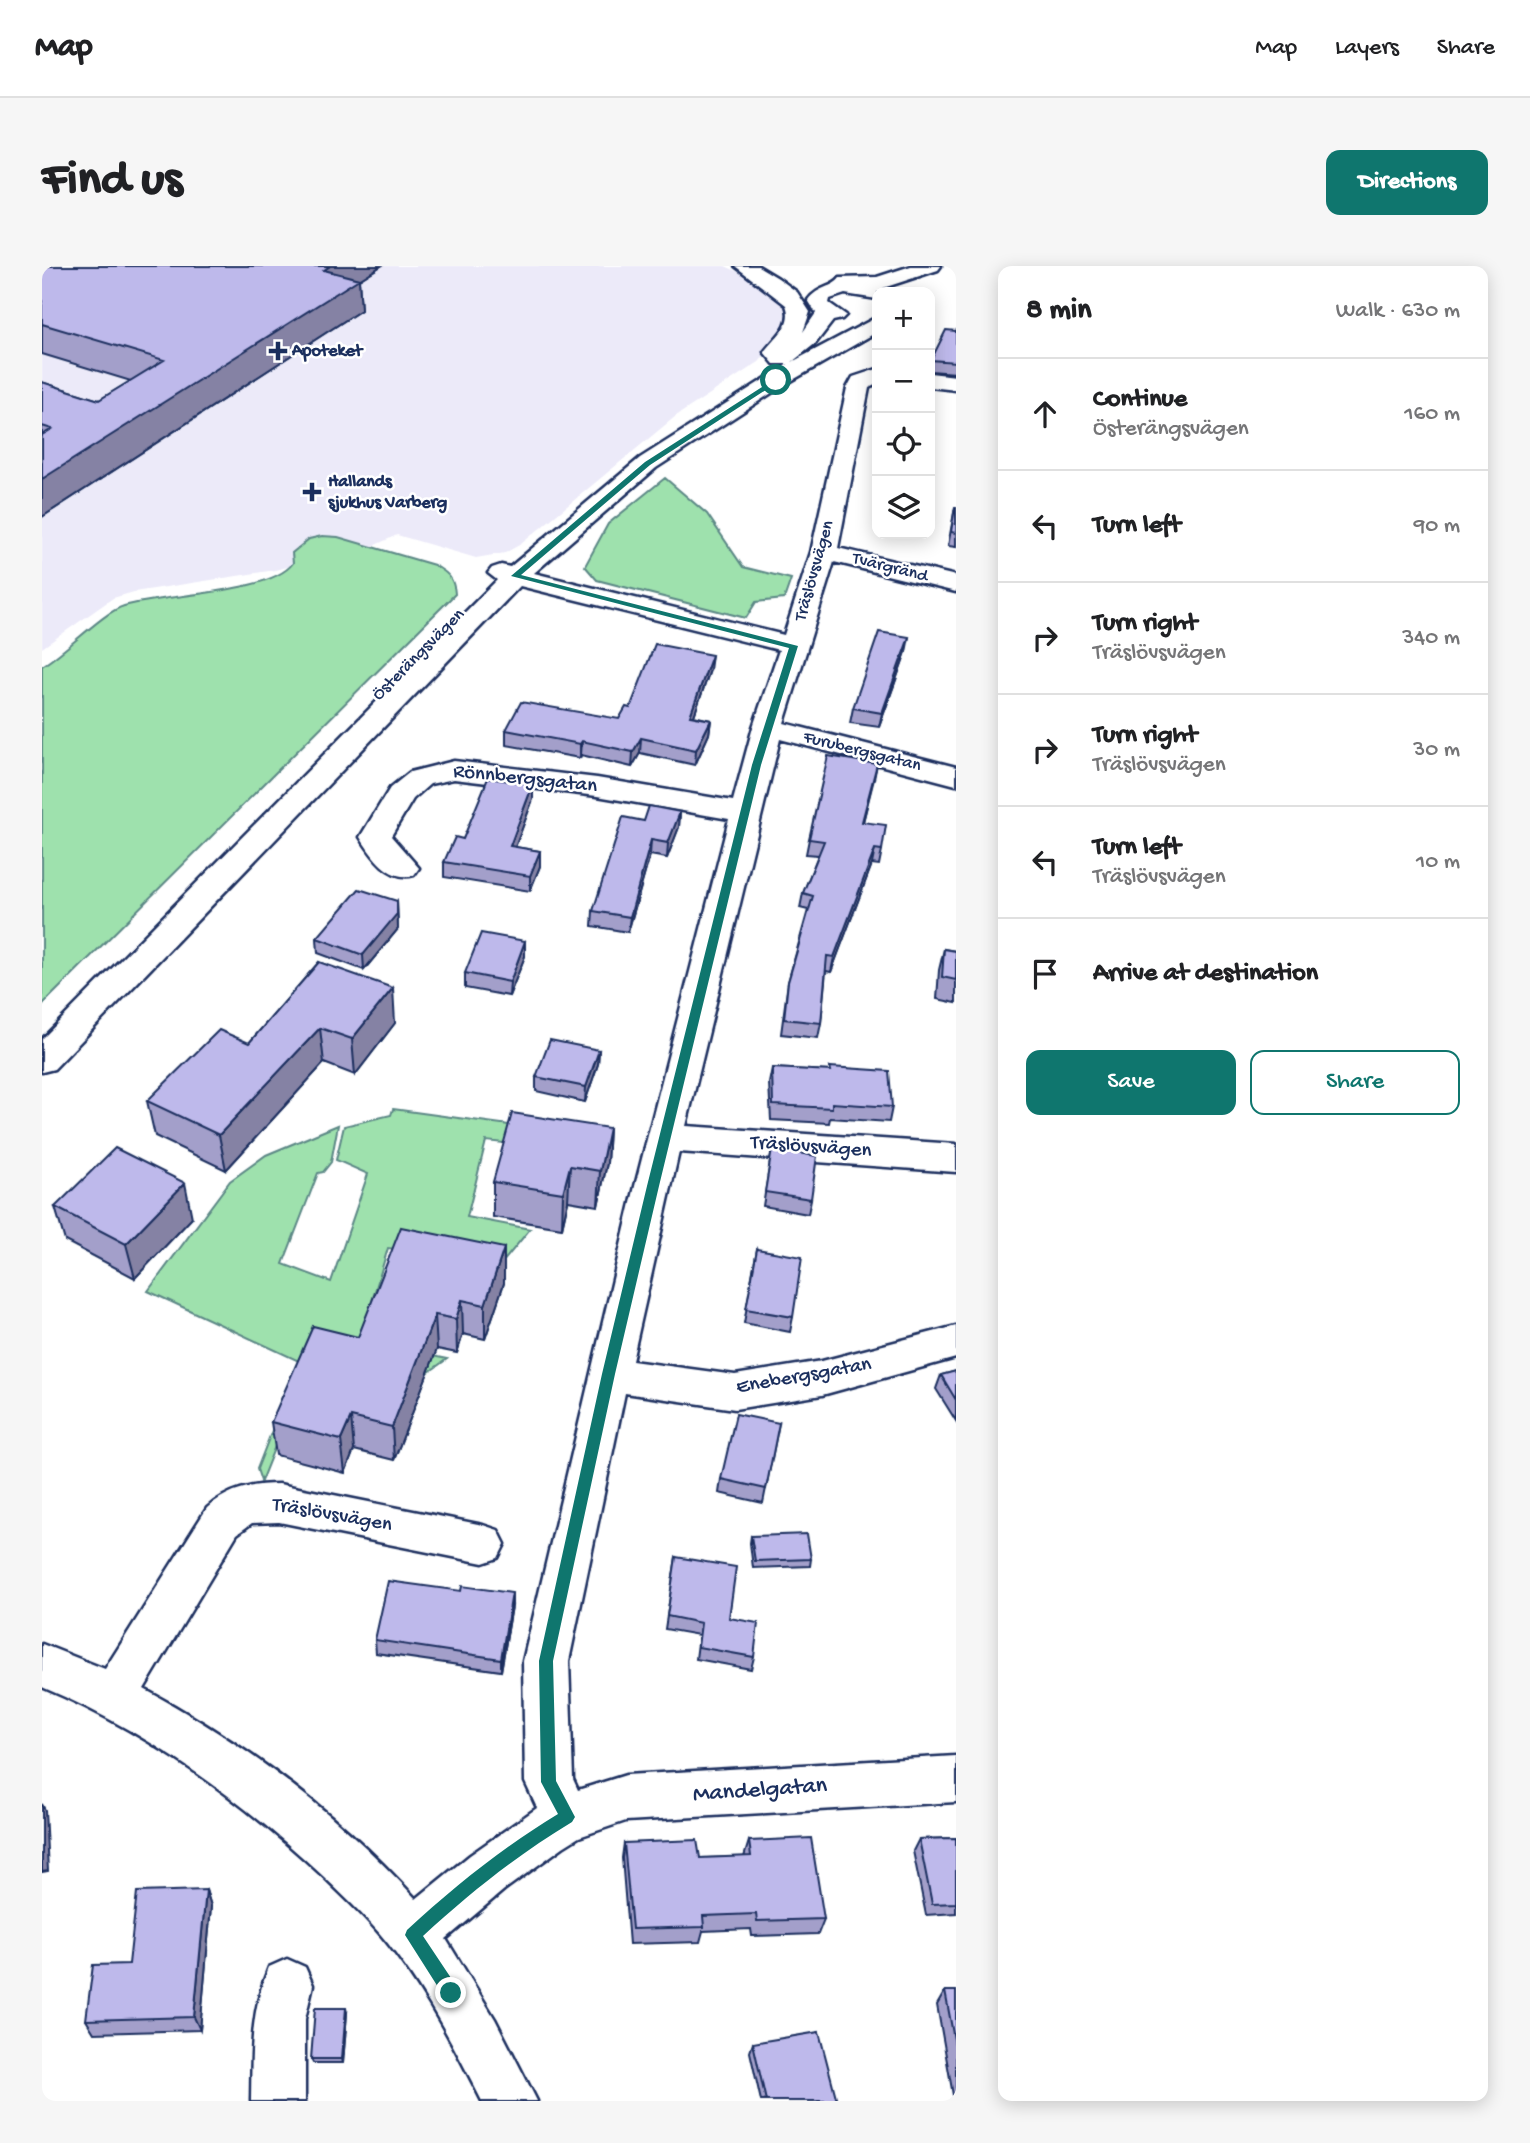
<!DOCTYPE html>
<html lang="en">
<head>
<meta charset="utf-8">
<style>
	:root { --surface:#fff; --page:#f6f6f6; --text:#202124; --muted:#757577; --line:#e0e0e0; --accent:#0f766e }
	body { margin:0; font-family:"Gochi Hand",sans-serif; background:var(--page); color:var(--text) }
	.controls { position:absolute; right:21px; top:21px; display:grid; overflow:hidden; border-radius:14px; box-shadow:0 4px 18px #0003 }
	.controls button { width:63px; height:63px; display:grid; place-items:center; padding:0; border:0; border-bottom:2px solid var(--line); background:var(--surface); color:var(--text); font:35px sans-serif }
	.stop { position:absolute; width:21px; height:21px; margin:-16px; border:5px solid #0f766e; border-radius:50%; background:#fff }
	.stop.end { background:#0f766e; border-color:#fff; box-shadow:0 2px 7px #0008 }
	.list { margin:0; padding:0; list-style:none }
	h2 { display:flex; justify-content:space-between; align-items:center; height:91px; margin:0; padding:0 28px; font-size:30px }
	h2 small { font-size:23px; font-weight:400; color:var(--muted) }
	.list li { display:grid; grid-template-columns:46px 1fr auto; gap:21px; align-items:center; box-sizing:border-box; height:112px; padding:0 28px; border-top:2px solid var(--line) }
	.list b { display:block; font-size:26px; white-space:nowrap }
	.list p { margin:0; font-size:23px; white-space:nowrap; color:var(--muted) }
	.list em { font-size:23px; font-style:normal; color:var(--muted) }
	.actions { display:flex; gap:14px; padding:21px 28px }
	.actions a { flex:1; padding:16px 0; border:2px solid var(--accent); border-radius:14px; text-align:center; font-size:24px; color:var(--accent) }
	.actions .main { background:var(--accent); color:#fff }
	.icon { flex:none; width:38px; height:38px; fill:none; stroke:currentColor; stroke-width:2; stroke-linecap:round; stroke-linejoin:round }
	.map { position:relative; flex:none; width:914px; height:1835px; overflow:hidden; border-radius:14px }
	header { display:flex; align-items:center; gap:42px; box-sizing:border-box; height:98px; padding:0 35px; background:var(--surface); border-bottom:2px solid var(--line) }
	header strong { font-size:33px }
	nav { display:flex; gap:38px; margin-inline-start:auto; font-size:24px }
	.intro { display:flex; align-items:center; justify-content:space-between; box-sizing:border-box; height:168px; padding:0 42px }
	h1 { margin:0; font-size:49px }
	.button { padding:18px 32px; border-radius:14px; background:var(--accent); color:#fff; font-size:24px; font-weight:700 }
	main { display:flex; gap:42px; padding:0 42px }
	aside { flex:1; background:var(--surface); border-radius:14px; box-shadow:0 4px 18px #0003 }
	.map>svg:first-child { display:block }
</style>
</head>
<body>
<header>
<strong>Map</strong>
<nav><a>Map</a><a>Layers</a><a>Share</a></nav>
</header>
<div class="intro"><h1>Find us</h1><a class="button">Directions</a></div>
<main>
<div class="map">
<svg width="914" height="1835" viewBox="0 0 914 1835">
	<rect width="100%" height="100%" fill="#fff"/>
	<filter id="ink" filterUnits="userSpaceOnUse"><feTurbulence type="fractalNoise" baseFrequency=".0143" numOctaves="2"/><feDisplacementMap in="SourceGraphic" scale="14" xChannelSelector="R" yChannelSelector="G"/><feConvolveMatrix kernelMatrix="1 2 1 2 8 2 1 2 1" color-interpolation-filters="sRGB"/></filter>
	<g filter="url(#ink)">
		<path fill="#eceaf9" d="M0 0H683L721 17 741 29 751 54 717 96 634 150 479 278 463 287 434 292 355 269 331 280 233 304 92 326 71 332 0 382Z"/>
		<path fill="#9ee1ad" stroke="#5c8886" stroke-width="2" d="M623 212 665 248 701 301 749 313 742 333 714 336 704 352 555 314 543 300 566 258Z
			M280 270 296 271 392 299C406 307 412 312 413 328L0 739V400C23 387 61 346 82 340 121 328 229 328 251 297L250 287 267 273Z
			M351 843 553 871 537 885 444 875 425 951 488 963 461 996 346 982 318 1075 405 1093 387 1106 271 1085 219 1215 215 1203 257 1095 106 1025 188 915 224 889 296 859 289 896 281 906 276 907 241 998 289 1016 326 908 294 894 302 860 349 849Z"/>
		<g fill="none" stroke-linecap="round" stroke-linejoin="round">
			<defs>
				<path id="minor" d="M693 0H716L736 12 755 26 768 46 761 66 774 47 766 34C776 20 791 22 798 12L835 11 869 0H899L896 4 841 22 845 26H835V33L803 28 788 33 787 37 804 49 800 53 791 55 774 77 750 96 835 51V66L742 119 614 202 492 307 742 369 769 286 805 122 811 111 835 103V118L827 122 796 282 914 310V326L792 296 742 457 914 501V519L738 473 644 860 914 878V906L637 886 590 1095 693 1109 780 1095 914 1060V1092L780 1129 693 1143 583 1127 527 1395 531 1513 536 1524 584 1509 914 1490V1536L584 1555 537 1571 521 1581 462 1624 404 1673 453 1753 495 1835H440C414 1784 388 1733 354 1688 333 1659 307 1635 281 1610 198 1532 105 1465 0 1421V1378L63 1403 165 1242C186 1223 210 1218 237 1218L441 1259 456 1264 463 1278 456 1292 441 1297 237 1256 210 1257 195 1268 102 1423C202 1477 297 1548 374 1633L428 1589 495 1542 483 1516 481 1395 593 920 687 553 555 530 412 513 388 518 371 533 349 570 377 602 372 609C347 616 330 590 318 571L348 522 368 506 412 495 555 512 691 535 711 461 737 384 478 320 12 803 0 806V773L455 314 446 307 450 302 459 299 468 301 598 192 746 98H732L722 86C733 71 752 59 744 39Z
					M888 107 914 110V124L888 121Z
					M245 1693 263 1701 271 1719 263 1753V1835H209C210 1787 208 1746 227 1701Z"/>
			</defs>
			<use href="#minor" stroke="#1b2f5e" stroke-width="5"/>
			<use href="#minor" fill="#fff" fill-rule="evenodd"/>
		</g>
		<path fill="#a39fca" stroke="#1b2f5e" stroke-width="2" d="M0 0H339L317 14 319 44 0 251V116L57 134 89 115 0 88Z
			M914 65V107L888 105 889 94Z
			M913 241H914V281L906 280Z
			M864 386 837 461 808 457 811 442Z
			M668 404 652 450 669 454 667 468 653 499 598 487 590 501 539 489 538 492 464 479V464L577 453 588 442Z
			M835 498 821 556 840 584 837 599 830 598 789 706 784 705 779 757 776 772 739 768 746 716 766 644 758 642 761 627 776 589 764 588 767 573Z
			M491 518V533L473 581 498 585V600L488 625 402 611V596L421 573Z
			M638 546 637 561 625 592 608 589 586 666 550 660 551 645 602 555Z
			M355 635 356 663 322 704 276 687 275 672Z
			M483 675V690L467 730 423 722V707Z
			M902 683 914 685V737L895 733 897 704Z
			M277 696 353 757 313 809 282 797 184 904 113 870 105 835 207 777Z
			M557 784 556 798 543 836 494 825V811Z
			M788 801 850 841 847 856 788 852 787 857 729 854 727 817 730 802 788 805Z
			M567 862 565 897 556 940 526 935 520 962 451 951V916Z
			M730 883 769 933 766 948 721 940Z
			M13 941 150 952 93 1012 23 975Z
			M462 982V1017L443 1073 421 1068 415 1087 395 1083 352 1194 312 1184 303 1207 234 1189 229 1156 316 1071Z
			M715 983 751 1051 748 1066 702 1057Z
			M914 1105V1155L894 1123 899 1109Z
			M737 1157 721 1237 677 1227 679 1213Z
			M709 1270 769 1293 768 1300 711 1302 708 1277Z
			M634 1291 687 1352 712 1391 709 1403 654 1393 657 1369 623 1363Z
			M470 1340 459 1405 334 1387 333 1374Z
			M914 1572V1647L884 1649 871 1585 877 1573Z
			M707 1575 782 1653 776 1668 710 1670 709 1663 661 1665 658 1676 587 1678 580 1592 582 1577 658 1592 702 1591Z
			M164 1624 169 1640 158 1764 52 1767 44 1754 87 1698Z
			M903 1725H914V1835H912L895 1739Z
			M305 1747 301 1797H271L269 1793Z
			M711 1777 795 1835H719L708 1786Z"/>
		<path fill="#8582a4" stroke="#1b2f5e" stroke-width="2" d="M288 0H339L317 14 319 44 0 251V213Z
			M867 371 864 386 837 461 840 447Z
			M670 389 668 404 647 464 648 450Z
			M669 454 667 468 653 499 654 484Z
			M599 472 598 487 590 501 591 486Z
			M540 475 539 489 538 492V478Z
			M835 498 832 513 817 571 820 556Z
			M491 518V533L468 595V580Z
			M638 546 637 561 625 592 626 577Z
			M609 574 608 589 586 666 588 651Z
			M833 583 830 598 789 706 792 691Z
			M498 585V600L488 625V610Z
			M355 635 356 663 322 704 321 689Z
			M483 675V690L467 730 468 716Z
			M351 722 353 757 313 809 310 773Z
			M278 762 282 797 184 904 177 869Z
			M557 784 556 798 543 836 544 821Z
			M567 862 565 897 556 940 558 905Z
			M528 900 526 935 520 962 521 927Z
			M143 917 150 952 93 1012 84 978Z
			M462 982V1017L443 1073V1039Z
			M420 1034 421 1068 415 1087 414 1053Z
			M393 1049 395 1083 352 1194 350 1161Z
			M309 1151 312 1184 303 1207 299 1174Z
			M470 1327V1340L459 1405V1393Z
			M0 1538 3 1544 6 1605 0 1606Z
			M164 1624 169 1640 158 1764 152 1751Z
			M304 1742 305 1747 301 1797 300 1793Z"/>
		<path fill="#beb9eb" stroke="#1b2f5e" stroke-width="2" d="M0 0H288L282 4 317 13 0 213V169L10 163 0 160V116L57 134 122 94 0 58Z
			M904 64 914 65V96L889 94Z
			M913 241H914V267L909 266Z
			M837 366 867 371 840 447 811 442Z
			M613 378 670 389 648 450 669 454 654 484 599 472 591 486 540 475 538 478 464 464 479 436 577 453 584 441 588 442Z
			M786 490 835 498 820 556 844 559 840 584 833 583 792 691 785 690 779 757 742 753 746 716 771 630 761 627 782 575 767 573Z
			M446 512 491 518 468 580 498 585 488 610 402 596 413 571 421 573Z
			M607 540 638 546 626 577 609 574 588 651 551 645 581 551 602 555Z
			M317 623 355 635V648L321 689 275 672Z
			M439 667 483 675 468 716 423 707Z
			M902 683 914 685V714L900 711Z
			M277 696 351 722 310 773 278 762 177 869 105 835 177 764 207 777Z
			M508 774 557 784 544 821 494 811Z
			M788 801 847 805 850 841 790 837V842L731 839 730 802 789 805Z
			M470 847 567 862 558 905 528 900 521 927 451 916Z
			M73 882 143 917 84 978 13 941Z
			M730 883 775 890 769 933 723 926Z
			M359 961 462 982 443 1039 420 1034 414 1053 393 1049 350 1161 309 1151 299 1174 229 1156 271 1060 316 1071Z
			M715 983 760 991 751 1051 704 1043Z
			M914 1105V1134L899 1109Z
			M694 1148 737 1157 724 1223 679 1213Z
			M765 1268 769 1293 713 1295 709 1270Z
			M634 1291 694 1301 687 1352 716 1357 712 1391 656 1381 659 1357 625 1350Z
			M346 1315 419 1325 420 1320 470 1327 459 1393 333 1374Z
			M769 1572 782 1653 715 1655 714 1648 661 1650 662 1661 590 1663 582 1577 655 1574 658 1592 709 1590 707 1575Z
			M914 1572V1637L890 1638 877 1573Z
			M164 1624 152 1751 44 1754 51 1699 87 1698 95 1626Z
			M903 1725H914V1784Z
			M273 1742H304L300 1793H269Z
			M777 1766 795 1835H724L711 1777Z"/>
	</g>
	<path fill="#0f766e" d="M734 112 736 116 608 199 479 309 756 380 719 499 617 920 573 1108 511 1395 514 1515 533 1551 530 1556C474 1590 429 1626 381 1670L415 1721 417 1727 415 1732 409 1735 403 1732 363 1669 365 1664C413 1620 460 1582 516 1548L499 1516 497 1395 560 1108 605 920 710 499 747 382 469 310 603 196Z"/>
	<g fill="#1b2f5e" stroke="#fff" stroke-width="2.5">
		<path d="M232.5 74.5h7v7h7v7h-7v7h-7v-7h-7v-7h7z"/>
		<path d="M266.5 215.5h7v7h7v7h-7v7h-7v-7h-7v-7h7z"/>
	</g>
	<g text-anchor="middle" dominant-baseline="central" stroke-width="5" stroke-linejoin="round" paint-order="stroke">
		<g font-size="18" font-weight="bold" fill="#1b2f5e" stroke="#fff" text-anchor="start">
			<text x="250" y="85">Apoteket</text>
			<text x="286" y="216">Hallands<tspan x="286" dy="21">sjukhus Varberg</tspan></text>
		</g>
		<g font-size="18" fill="#1b2f5e" stroke="#fff">
			<text transform="translate(848 302) rotate(14)">Tvärgränd</text>
			<text transform="translate(773 305) rotate(-74)">Träslövsvägen</text>
			<text transform="translate(377 389) rotate(-45)">Österängsvägen</text>
			<text transform="translate(820 486) rotate(14)">Furubergsgatan</text>
		</g>
		<g font-size="21" fill="#1b2f5e" stroke="#fff">
			<text transform="translate(483 514) rotate(6)">Rönnbergsgatan</text>
			<text transform="translate(769 882) rotate(4)">Träslövsvägen</text>
			<text transform="translate(762 1111) rotate(-10)">Enebergsgatan</text>
			<text transform="translate(290 1250) rotate(10)">Träslövsvägen</text>
		</g>
		<g font-size="24" fill="#1b2f5e" stroke="#fff">
			<text transform="translate(718 1525) rotate(-4)">Mandelgatan</text>
		</g>
	</g>
</svg>
<div class="controls">
<button>+</button>
<button>−</button>
<button><svg class="icon" aria-label="locate" viewBox="0 0 24 24"><circle cx="12" cy="12" r="6"/><path d="M12 2v4M12 18v4M2 12h4M18 12h4"/></svg></button>
<button><svg class="icon" aria-label="layers" viewBox="0 0 24 24"><path d="M12 4l9 5-9 5-9-5zM3 14l9 5 9-5"/></svg></button>
</div>
<div class="stop" style="left:734px;top:114px"></div>
<div class="stop end" style="left:409px;top:1727px"></div>
</div>
<aside>
<h2>8 min<small>Walk · 630 m</small></h2>
<ul class="list">
<li><svg class="icon" aria-label="ahead" viewBox="0 0 24 24"><path d="M12 20V5M6 11l6-6 6 6"/></svg><div><b>Continue</b><p>Österängsvägen</p></div><em>160 m</em></li>
<li><svg class="icon" aria-label="left" viewBox="0 0 24 24"><path d="M17 20v-9H6M10 6l-5 5 5 5"/></svg><div><b>Turn left</b></div><em>90 m</em></li>
<li><svg class="icon" aria-label="right" viewBox="0 0 24 24"><path d="M7 20v-9h11M14 6l5 5-5 5"/></svg><div><b>Turn right</b><p>Träslövsvägen</p></div><em>340 m</em></li>
<li><svg class="icon" aria-label="right" viewBox="0 0 24 24"><path d="M7 20v-9h11M14 6l5 5-5 5"/></svg><div><b>Turn right</b><p>Träslövsvägen</p></div><em>30 m</em></li>
<li><svg class="icon" aria-label="left" viewBox="0 0 24 24"><path d="M17 20v-9H6M10 6l-5 5 5 5"/></svg><div><b>Turn left</b><p>Träslövsvägen</p></div><em>10 m</em></li>
<li><svg class="icon" aria-label="arrive" viewBox="0 0 24 24"><path d="M6 21V4h12l-3 4 3 4H6"/></svg><div><b>Arrive at destination</b></div></li>
</ul>
<div class="actions"><a class="main">Save</a><a>Share</a></div>
</aside>
</main>
</body>
</html>
